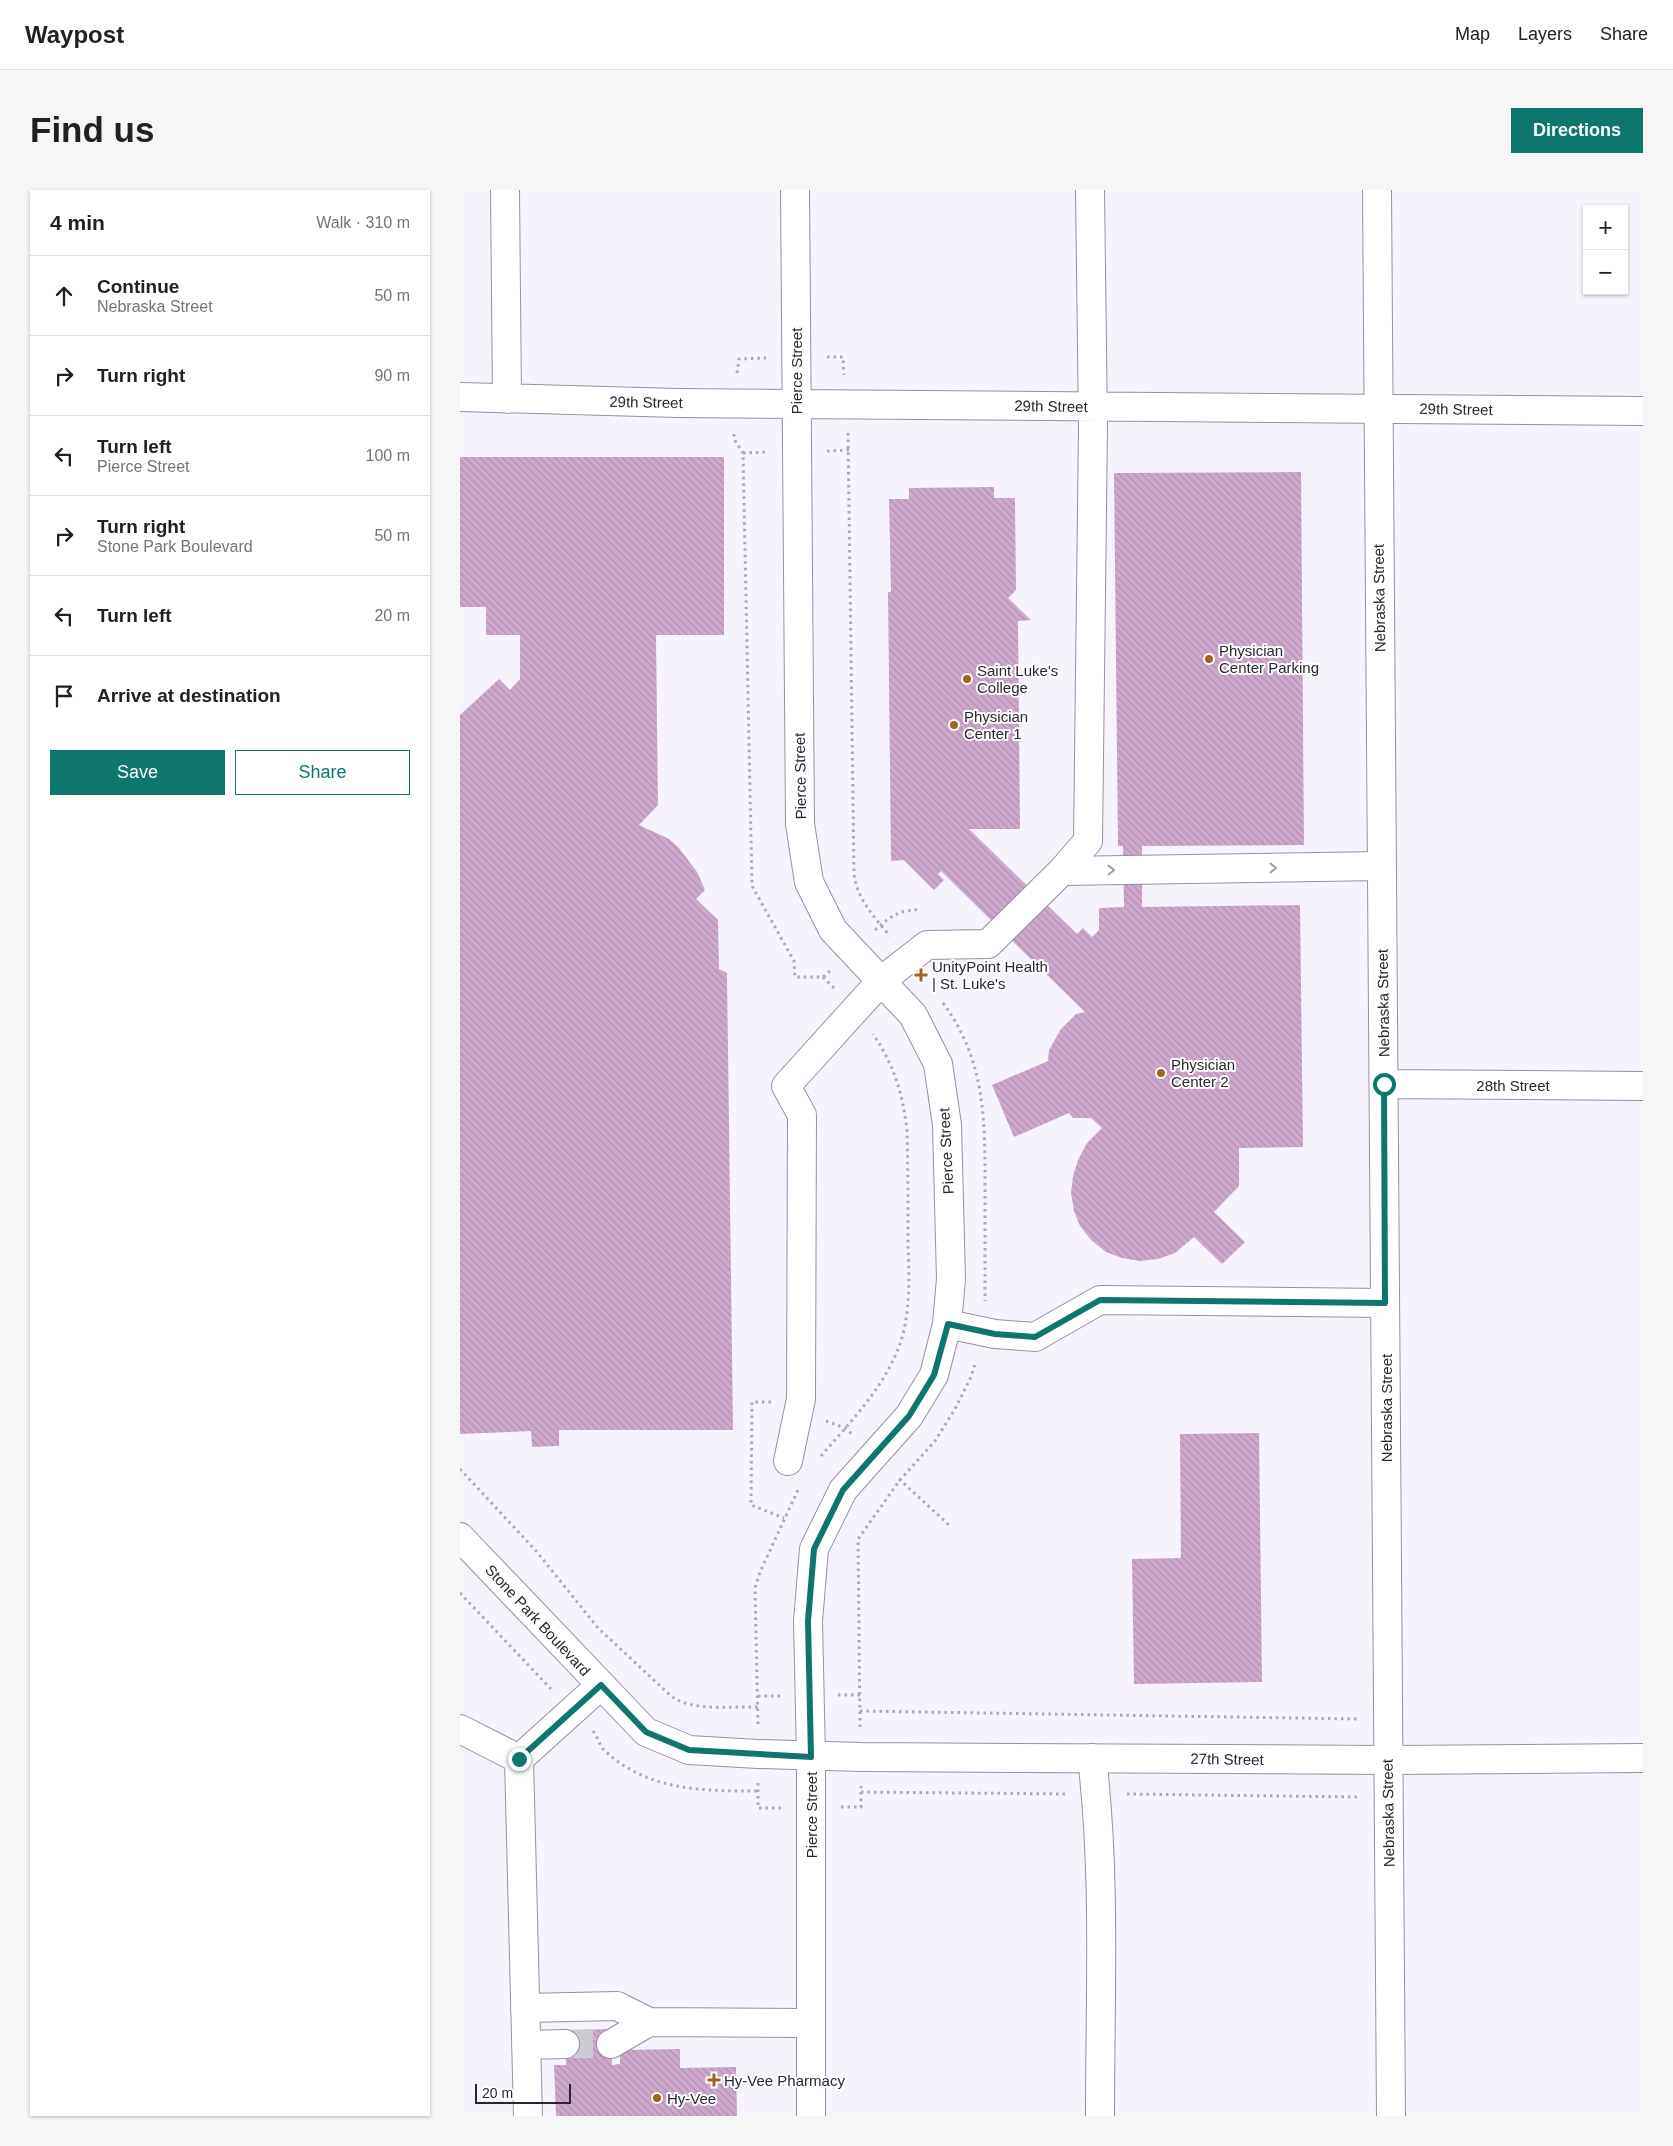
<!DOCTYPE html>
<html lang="en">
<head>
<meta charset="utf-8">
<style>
	:root { --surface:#fff; --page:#f6f6f6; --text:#202124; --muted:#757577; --line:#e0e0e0; --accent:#0f766e }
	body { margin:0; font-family:Helvetica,sans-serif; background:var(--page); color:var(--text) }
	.controls { position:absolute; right:15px; top:15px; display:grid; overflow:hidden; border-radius:0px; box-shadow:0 1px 4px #0004 }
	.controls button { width:45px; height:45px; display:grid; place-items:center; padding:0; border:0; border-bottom:1px solid var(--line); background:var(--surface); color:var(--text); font:25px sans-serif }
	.scale { position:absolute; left:15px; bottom:12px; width:96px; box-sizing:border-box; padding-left:5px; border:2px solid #2a2630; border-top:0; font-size:14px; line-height:18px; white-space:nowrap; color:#2a2630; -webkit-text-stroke:4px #fff; paint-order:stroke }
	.stop { position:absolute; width:15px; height:15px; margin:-11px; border:4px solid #0f766e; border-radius:50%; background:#fff }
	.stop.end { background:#0f766e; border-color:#fff; box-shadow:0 1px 5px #0008 }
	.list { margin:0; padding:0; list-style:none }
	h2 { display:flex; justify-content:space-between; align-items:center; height:65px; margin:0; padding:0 20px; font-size:21px }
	h2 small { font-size:16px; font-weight:400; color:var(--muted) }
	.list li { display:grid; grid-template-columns:32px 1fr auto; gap:15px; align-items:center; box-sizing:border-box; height:80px; padding:0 20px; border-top:1px solid var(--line) }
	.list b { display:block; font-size:19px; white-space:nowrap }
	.list p { margin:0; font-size:16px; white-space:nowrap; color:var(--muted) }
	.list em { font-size:16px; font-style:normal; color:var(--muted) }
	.actions { display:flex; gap:10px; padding:15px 20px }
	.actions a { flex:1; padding:11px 0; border:1px solid var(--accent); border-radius:0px; text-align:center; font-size:18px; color:var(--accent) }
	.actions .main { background:var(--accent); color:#fff }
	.icon { flex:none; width:28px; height:28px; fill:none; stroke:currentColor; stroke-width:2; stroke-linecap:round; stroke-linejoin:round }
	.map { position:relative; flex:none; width:1183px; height:1926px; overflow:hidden; border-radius:0px }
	header { display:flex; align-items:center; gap:30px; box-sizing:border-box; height:70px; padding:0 25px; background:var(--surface); border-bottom:1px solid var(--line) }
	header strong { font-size:24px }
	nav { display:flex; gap:28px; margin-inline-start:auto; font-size:18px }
	.intro { display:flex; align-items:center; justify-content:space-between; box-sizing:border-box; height:120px; padding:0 30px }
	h1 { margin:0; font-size:35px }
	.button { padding:12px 22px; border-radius:0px; background:var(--accent); color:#fff; font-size:18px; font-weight:700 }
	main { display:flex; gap:30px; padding:0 30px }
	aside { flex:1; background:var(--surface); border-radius:0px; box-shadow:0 1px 4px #0004 }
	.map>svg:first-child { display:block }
</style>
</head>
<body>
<header>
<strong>Waypost</strong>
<nav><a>Map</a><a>Layers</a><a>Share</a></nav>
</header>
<div class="intro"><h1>Find us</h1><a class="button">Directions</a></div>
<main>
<aside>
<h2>4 min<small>Walk · 310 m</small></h2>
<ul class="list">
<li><svg class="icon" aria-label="ahead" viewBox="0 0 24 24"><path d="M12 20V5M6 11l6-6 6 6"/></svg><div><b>Continue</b><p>Nebraska Street</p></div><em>50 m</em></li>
<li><svg class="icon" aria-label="right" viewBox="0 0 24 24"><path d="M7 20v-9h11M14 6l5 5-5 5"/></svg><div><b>Turn right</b></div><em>90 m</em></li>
<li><svg class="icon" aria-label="left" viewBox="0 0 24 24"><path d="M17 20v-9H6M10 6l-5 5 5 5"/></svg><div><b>Turn left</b><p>Pierce Street</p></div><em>100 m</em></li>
<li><svg class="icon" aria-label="right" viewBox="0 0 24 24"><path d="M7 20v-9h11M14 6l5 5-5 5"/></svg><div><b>Turn right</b><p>Stone Park Boulevard</p></div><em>50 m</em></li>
<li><svg class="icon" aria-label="left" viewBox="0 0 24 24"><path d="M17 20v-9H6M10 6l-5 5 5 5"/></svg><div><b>Turn left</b></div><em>20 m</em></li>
<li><svg class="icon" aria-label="arrive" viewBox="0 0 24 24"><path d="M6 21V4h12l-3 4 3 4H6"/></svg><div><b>Arrive at destination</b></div></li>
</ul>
<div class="actions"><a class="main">Save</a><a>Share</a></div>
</aside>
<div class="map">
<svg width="1183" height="1926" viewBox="0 0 1183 1926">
	<defs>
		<pattern id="building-back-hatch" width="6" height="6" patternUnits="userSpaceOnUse" patternTransform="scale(1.25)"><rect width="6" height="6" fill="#cea8cd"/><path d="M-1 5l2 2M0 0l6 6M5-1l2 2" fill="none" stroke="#b190b0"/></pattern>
	</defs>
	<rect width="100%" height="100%" fill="#f6f3fd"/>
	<path fill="url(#building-back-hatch)" d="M0 267H264V445H196L198 615 179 635 209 649 219 658 237 682 245 700 236 709 258 730 259 779 267 783 273 1240H99V1256L72 1257 71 1241 0 1244V525L39 489 50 500 60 489V445H26V417H0Z
		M841 282 844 655 682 656V717L840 715 843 957 779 958V996L754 1022 785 1052 762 1074 734 1047 715 1063 698 1069 680 1071 662 1068 646 1062 631 1050 620 1036 614 1021 611 1003 613 986 618 970 627 953 642 938 631 928H613L609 923 554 947 532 895 588 871 589 860 601 839 616 824 625 822 481 681 478 684 484 690 474 700 444 670 431 671 428 402H431L429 309H449V298L534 297V308H555L556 400 548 408 571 430 558 431 560 639H509L617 744 623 738 632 747 639 740V718L664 717 663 656H658L654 283Z
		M799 1243 802 1492 674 1494 672 1369 721 1368 720 1244Z
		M151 1839 152 1875 160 1874V1860L220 1859V1878L276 1877 277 1926H96L94 1875H106L105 1840Z"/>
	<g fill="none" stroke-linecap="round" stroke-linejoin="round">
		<path stroke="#cdcad4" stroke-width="28" stroke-dasharray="28 14" stroke-linecap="butt" d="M105 1854H151"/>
		<defs>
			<path id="minor" d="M45 0 47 209
				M335 0 340 634 349 692 373 740 453 825 478 874 487 935 491 1089 487 1134 474 1185 449 1226 383 1300 354 1359 348 1431 351 1567
				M917 0 931 1926
				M0 207 218 213 1183 221
				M602 681 922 676
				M924 894 1183 896
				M487 1134 535 1144 575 1147 640 1110 925 1113
				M328 1271 341 1209 342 925 326 896 422 790 467 755 528 754 602 681 628 651 633 236 630 0
				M0 1539 59 1569
				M632 1568C646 1686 640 1807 640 1926
				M65 1818 157 1816 189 1832 351 1833
				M151 1854 189 1832
				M66 1855 105 1854
				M68 1926 59 1569 141 1495"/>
			<path id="major" d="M0 1347 186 1542 229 1560 298 1564 401 1567 928 1570 1183 1568
				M351 1567V1926"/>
		</defs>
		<use href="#minor" stroke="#988fa7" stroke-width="30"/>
		<use href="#major" stroke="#988fa7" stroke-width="30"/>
		<path stroke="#aca8b2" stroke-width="3" stroke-dasharray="2.5 4" stroke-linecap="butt" d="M367 167H383L384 185
			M277 183 279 169 306 168
			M388 243 394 684C397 709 414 727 430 746
			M274 244V249L283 263 292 696 334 771 335 787H363L370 781
			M367 261 389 260
			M283 263 308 262
			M415 740C432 725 438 721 461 719
			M363 787 375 799
			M483 813C526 871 525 931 525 1000 525 1037 525 1074 525 1111
			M311 1212H292L291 1315 324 1328
			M366 1231 385 1238 393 1245
			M361 1266C391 1231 424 1198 440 1154 451 1122 449 1085 448 1052 448 1015 448 978 447 941 443 904 434 875 413 844
			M0 1279 77 1362 138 1438 211 1506C233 1522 271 1516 298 1517
			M439 1289 489 1335
			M0 1403 91 1499
			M378 1505H400
			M298 1506H320
			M400 1521 897 1529
			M298 1534 295 1398 300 1382 338 1300
			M400 1537 398 1349 440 1290 475 1251 495 1219 511 1187 516 1171
			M133 1541C138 1547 139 1555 144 1560 187 1601 243 1601 298 1601
			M298 1593V1618H322
			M401 1602 605 1604
			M667 1604 898 1607
			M381 1617H401V1596"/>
		<use href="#minor" stroke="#fff" stroke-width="28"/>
		<use href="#major" stroke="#fff" stroke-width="28"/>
	</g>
	<defs><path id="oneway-chevron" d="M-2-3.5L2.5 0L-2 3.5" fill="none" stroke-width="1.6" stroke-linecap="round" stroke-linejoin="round" transform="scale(1.25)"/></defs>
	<g stroke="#9f9da2">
		<use href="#oneway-chevron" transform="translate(813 678) rotate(-1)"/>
		<use href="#oneway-chevron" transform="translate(651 680) rotate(-1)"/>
	</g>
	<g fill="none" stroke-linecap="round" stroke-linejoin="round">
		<path stroke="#0f766e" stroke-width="6" d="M59 1569 141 1495 186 1542 229 1560 351 1567 348 1431 354 1359 383 1300 449 1226 474 1185 488 1134 535 1144 575 1147 640 1110 925 1113 924 894"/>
	</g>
	<g fill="#9f6425" stroke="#fff" stroke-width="2">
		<circle cx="749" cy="469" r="5"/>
		<circle cx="507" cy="489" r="5"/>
		<circle cx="494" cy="535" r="5"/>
		<path d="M458.5 777.5h5v5h5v5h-5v5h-5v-5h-5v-5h5z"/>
		<circle cx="701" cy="883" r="5"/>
		<path d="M251.5 1882.5h5v5h5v5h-5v5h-5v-5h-5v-5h5z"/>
		<circle cx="197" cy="1908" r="5"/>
	</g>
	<g text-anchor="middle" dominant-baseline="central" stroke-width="4" stroke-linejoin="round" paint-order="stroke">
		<g font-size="15" fill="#2a2630" stroke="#fff">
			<text transform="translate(336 181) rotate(-90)">Pierce Street</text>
			<text transform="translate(186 212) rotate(1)">29th Street</text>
			<text transform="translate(591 216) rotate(1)">29th Street</text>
			<text transform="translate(996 219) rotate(1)">29th Street</text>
			<text transform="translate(919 408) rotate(-91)">Nebraska Street</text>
			<text transform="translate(340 586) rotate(-91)">Pierce Street</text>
			<text transform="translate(923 813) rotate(-91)">Nebraska Street</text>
			<text x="1053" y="895">28th Street</text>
			<text transform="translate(486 961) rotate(-93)">Pierce Street</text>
			<text transform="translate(926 1218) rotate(-90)">Nebraska Street</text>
			<text transform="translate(78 1430) rotate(47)">Stone Park Boulevard</text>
			<text transform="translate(767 1569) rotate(1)">27th Street</text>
			<text transform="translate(928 1623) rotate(-91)">Nebraska Street</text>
			<text transform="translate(351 1625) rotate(-90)">Pierce Street</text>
		</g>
		<g font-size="15" fill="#2a2630" stroke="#fff" text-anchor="start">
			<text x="759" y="460">Physician<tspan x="759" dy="17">Center Parking</tspan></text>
			<text x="517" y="480">Saint Luke's<tspan x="517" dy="17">College</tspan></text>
			<text x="504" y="526">Physician<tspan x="504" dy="17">Center 1</tspan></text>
			<text x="472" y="776">UnityPoint Health<tspan x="472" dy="17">| St. Luke's</tspan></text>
			<text x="711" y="874">Physician<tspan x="711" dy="17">Center 2</tspan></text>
			<text x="264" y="1890">Hy-Vee Pharmacy</text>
			<text x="207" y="1908">Hy-Vee</text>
		</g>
	</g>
</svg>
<div class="controls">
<button>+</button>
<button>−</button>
</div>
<div class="scale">20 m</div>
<div class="stop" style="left:924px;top:894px"></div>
<div class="stop end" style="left:59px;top:1569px"></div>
</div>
</main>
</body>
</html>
